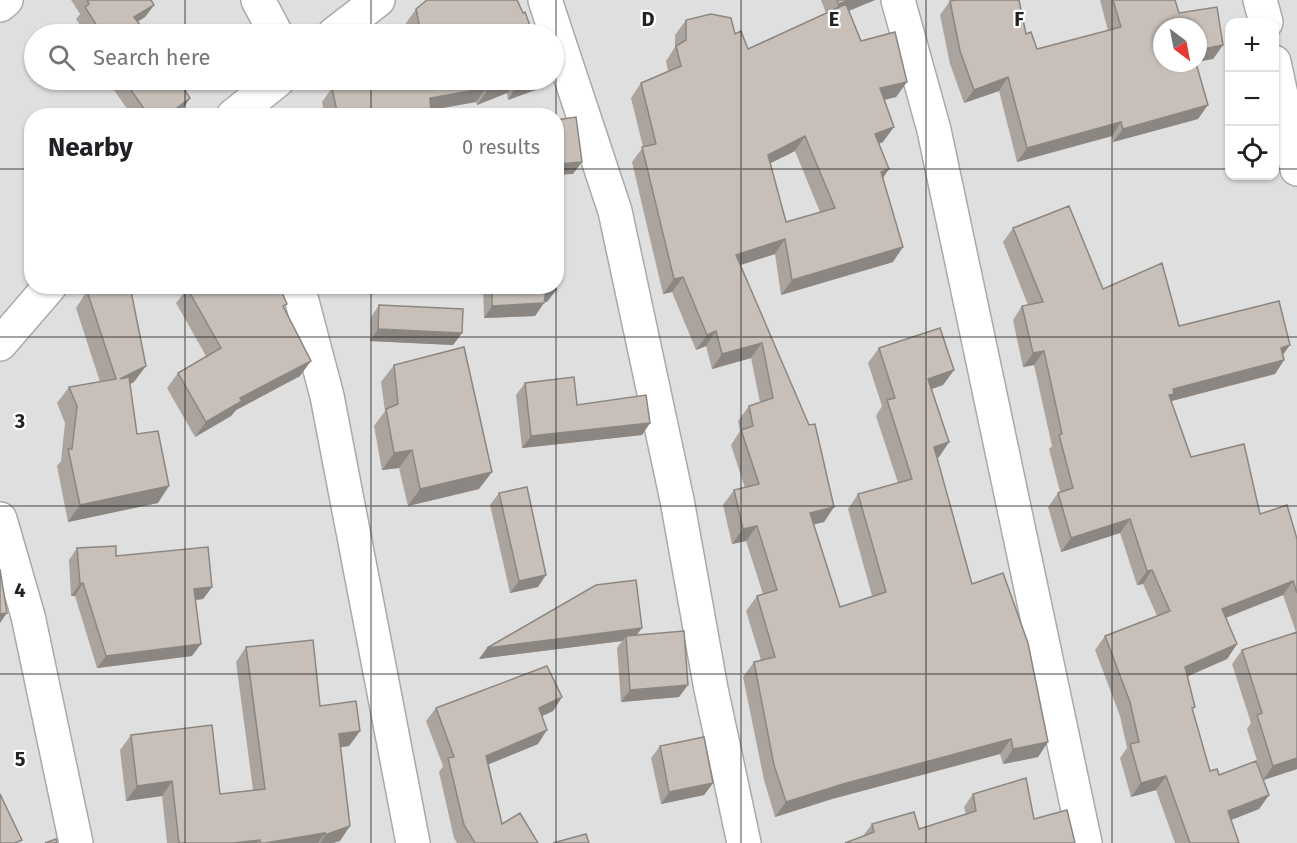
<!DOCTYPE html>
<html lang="en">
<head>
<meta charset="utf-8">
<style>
	:root { --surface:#fff; --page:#f2f2f2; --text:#202124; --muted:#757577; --line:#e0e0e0 }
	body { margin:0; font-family:"Fira Sans",sans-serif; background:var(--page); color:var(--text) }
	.controls { position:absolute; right:18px; top:18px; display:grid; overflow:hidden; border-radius:12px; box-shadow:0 2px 4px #0004 }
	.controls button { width:54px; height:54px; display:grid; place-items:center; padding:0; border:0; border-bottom:2px solid var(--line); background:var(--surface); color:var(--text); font:30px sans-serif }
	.compass { position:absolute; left:1153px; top:18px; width:54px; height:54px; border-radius:50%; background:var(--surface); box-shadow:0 2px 4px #0004; rotate:148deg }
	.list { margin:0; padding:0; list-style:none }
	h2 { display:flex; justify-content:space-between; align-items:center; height:78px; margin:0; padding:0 24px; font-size:26px }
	h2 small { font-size:20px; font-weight:400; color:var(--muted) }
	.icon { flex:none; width:33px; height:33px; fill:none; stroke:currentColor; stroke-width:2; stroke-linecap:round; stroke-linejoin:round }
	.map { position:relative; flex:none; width:1297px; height:843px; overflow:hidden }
	.search { position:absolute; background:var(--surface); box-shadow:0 2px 4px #0004; left:24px; top:24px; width:540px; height:66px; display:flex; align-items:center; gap:15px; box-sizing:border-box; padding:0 21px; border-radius:33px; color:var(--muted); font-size:22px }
	.panel { position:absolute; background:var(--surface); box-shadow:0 2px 4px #0004; left:24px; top:108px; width:540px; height:186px; border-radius:24px }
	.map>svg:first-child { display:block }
</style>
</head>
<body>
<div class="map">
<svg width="1297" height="843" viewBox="0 0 1297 843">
	<rect width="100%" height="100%" fill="#f2efe9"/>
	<path fill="#e0dfdf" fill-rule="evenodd" d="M0 0H1297V843H0ZM1230 22H1274V176H1230ZM1162 27H1198V63H1162ZM34 34H554V80H34ZM32 116H556V286H32Z"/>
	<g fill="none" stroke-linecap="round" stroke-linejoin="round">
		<defs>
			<path id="minor" d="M258 0 276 34
				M545 0 615 211 677 500 711 689 744 843
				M898 0 934 130 1085 843
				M1260 0 1266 22
				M0 5 6 0
				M334 34 378 0
				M1274 62 1297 169
				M233 116 278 80
				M298 286 327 396 413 843
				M0 344 50 286
				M0 519 28 616 76 843"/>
		</defs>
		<use href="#minor" stroke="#a9a9a9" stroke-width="36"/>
		<use href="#minor" stroke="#fff" stroke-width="33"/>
	</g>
	<path fill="#aba49e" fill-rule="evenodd" d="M71 0H151L154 5 145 17 138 21 147 34H86L76 19 80 14Z
		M821 0H875L849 11 861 41 907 82 896 97 884 100 883 142 879 144 893 262 781 295 775 254 740 265 834 507 824 522 814 524 840 607 872 596 848 509 858 494 898 483 876 416 882 406 868 363 879 348 954 370 943 385 932 389 949 442 939 457 937 458 972 584 1048 742 1038 757 1003 764 1000 754 832 799 775 817 764 780 743 677 754 662 761 660 746 611 757 596 763 594 746 541 732 544 723 505 734 490 745 488 731 445 740 431 738 421 749 406 760 402 751 358 712 369 706 346 696 350 672 292 663 294 632 162 643 147 631 98 641 83 668 71 666 61 675 47V35L686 20 735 34 748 49 826 13ZM795 151 820 212 786 222 770 163Z
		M1100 0H1175L1179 13 1223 45 1213 59 1162 27 1198 119 1113 142 1112 136 1017 162 999 91 964 103 950 64 940 15 950 1 1037 49 1108 31Z
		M416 9 533 34H408L406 23Z
		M107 80H178L190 98 182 110 175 116H132Z
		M368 80H545L538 89 508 100 507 93 477 105 476 102 430 110 431 116H325L322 102 332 88Z
		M1013 228 1103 289 1179 326 1283 355 1284 360 1275 374 1171 401 1191 457 1260 514 1297 539V769L1264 780 1269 795 1259 809 1231 820 1239 843H1175L1156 790 1131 797 1120 758 1127 748 1120 716 1095 650 1105 636 1157 616 1143 584 1137 585 1120 533 1061 552 1048 507 1058 493 1060 492 1049 449 1052 446 1034 365 1023 367 1013 320 1022 306 1028 305 1003 242ZM1283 595 1296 632 1242 650 1232 664 1251 723 1247 729 1261 773 1219 775 1210 771 1192 710 1195 707 1187 676 1227 659 1237 644 1226 618Z
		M179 286H279L300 376 236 410 231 416 195 437 167 388 178 373 206 356 176 303 183 294Z
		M483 286H556V290L547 302H544L535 316 484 318Z
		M87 291 134 382 130 384 137 434 158 503 68 522 57 466 61 461 65 423 57 403 69 387 100 382 76 308Z
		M379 305 462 333 453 345 370 341 371 317Z
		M394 365 479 489 408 506 399 468 382 470 374 426 385 411 381 382Z
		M525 383 577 405 650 423 642 435 522 448 516 395Z
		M499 493 538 587 510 593 490 505Z
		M77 548 116 556 212 587 203 599 195 600 192 656 97 668 75 596H71L69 560Z
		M637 635 679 697 621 702 617 648 622 641 479 659 487 648Z
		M246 647 320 706 360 731 349 746 340 747V841L333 843H167L162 796 126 801 120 750 131 735 220 794 253 790 236 662Z
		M562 697 553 711 542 716 538 744 489 764 502 824 538 843H457L454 838 439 772 443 766 426 721 436 708Z
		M660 746 713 783 704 795 661 804 651 758Z
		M973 794 1034 819 863 836 872 824 919 829 966 814 964 807Z"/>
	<path fill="#8b8681" d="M849 0H875L828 19 839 4Z
		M154 5 145 17 126 29 134 17Z
		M1223 45 1213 59 1198 62V50Z
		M1008 77 999 91 964 103 974 90Z
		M517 80 507 93 477 105 487 91Z
		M534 80H545L538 89 508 100 517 85Z
		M907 82 896 97 870 103 880 88Z
		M486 88 476 102 420 112 430 98Z
		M190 98 182 110 175 116H166Z
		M1208 105 1198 119 1113 142 1123 129Z
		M1121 122 1112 136 1017 162 1027 148Z
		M894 127 883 142 865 149 875 134Z
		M805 136 795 151 757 170 768 155Z
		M582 162 573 174 556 175V164Z
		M889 169 879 184 881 172Z
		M785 239 775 254 725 270 736 255Z
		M903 247 893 262 781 295 792 280Z
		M683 277 672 292 663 294 674 279Z
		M546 290H556L547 302H537Z
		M544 303 535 316 484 318 492 306Z
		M378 329 462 333 453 345 370 341Z
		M716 331 706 346 696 350 707 335Z
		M762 343 751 358 712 369 722 354Z
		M1290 345 1280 359 1281 348Z
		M1044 351 1034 365 1023 367 1033 353Z
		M1284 360 1275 374 1164 403 1173 389Z
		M311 361 300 376 236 410 231 416 195 437 206 422 240 398Z
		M146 366 134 382 108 395 120 379Z
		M954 370 943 385 918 394 928 379Z
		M650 423 642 435 522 448 531 436Z
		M949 442 939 457 923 462 934 447Z
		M412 450 399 468 382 470 394 453Z
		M492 472 479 489 408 506 420 489Z
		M169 486 158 503 68 522 80 505Z
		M834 507 824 522 800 528 810 513Z
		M1130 519 1120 533 1061 552 1071 538Z
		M757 526 746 541 732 544 743 529Z
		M1152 570 1143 584 1137 585 1147 571Z
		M546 575 538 587 510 593 519 581Z
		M1293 581 1283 595 1212 623 1222 609Z
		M83 583 75 596H71L80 584Z
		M212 587 203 599 186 601 194 589Z
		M7 613 0 623V614Z
		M642 628 634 639 626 636 622 641 479 659 487 648Z
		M201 644 192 656 97 668 106 656Z
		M1237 644 1227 659 1175 682 1185 667Z
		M688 685 679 697 621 702 630 690Z
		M562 697 553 711 529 722 539 708Z
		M547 730 538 744 477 769 486 756Z
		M360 731 349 746 328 749 339 734Z
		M1011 739 1000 754 832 799 775 817 786 802 843 784Z
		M1048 742 1038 757 1003 764 1013 749Z
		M1297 758V769L1263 780 1273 766Z
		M1166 776 1156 790 1131 797 1141 783Z
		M172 781 162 796 126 801 137 786Z
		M713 783 704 795 661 804 669 792Z
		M1269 795 1259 809 1218 825 1228 811Z
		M350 826 340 841 333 843H320L325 835Z
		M325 833 318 843H265Z
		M260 840 257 843H232Z"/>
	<path fill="#c7bfb8" stroke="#8b8681" stroke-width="1.5" fill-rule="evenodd" d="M87 0H151L154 5 134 17 147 34H102L85 7 89 4Z
		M427 0H517L523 13 525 12 533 34H421L416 9Z
		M837 0H849L839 4Z
		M956 0H1019L1026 34 1031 32 1037 49 1121 27 1113 0H1175L1179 13 1217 7 1223 45 1198 50V27H1162V63H1196L1208 105 1123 129 1121 122 1027 148 1008 77 974 90 960 51 950 1Z
		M846 4 861 41 895 32 907 82 880 88 894 127 875 134 889 169 881 172 903 247 792 280 785 239 736 255 809 425 815 424 834 507 810 513 840 607 886 592 858 494 912 479 887 400 895 398 879 348 940 328 954 370 928 379 949 442 934 447 972 584 1003 573 1028 643 1048 742 1013 749 1011 739 843 784 786 802 774 765 754 662 775 657 757 596 777 590 757 526 743 529 734 490 759 484 741 430 753 426 749 406 773 398 762 343 722 354 716 331 707 335 683 277 674 279 642 147 656 144 641 83 681 66 676 46 686 40V20L711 14 731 18 735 34 741 31 748 49ZM805 136 835 208 786 222 768 155Z
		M124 80H178L190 98 166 116H149Z
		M368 80H516L487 91 486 88 430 98 431 116H338L332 88Z
		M517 80H534L517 85Z
		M576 117 582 162 556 164V120Z
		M1069 206 1103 289 1162 263 1179 326 1279 301 1290 345 1281 348 1284 360 1173 389 1174 394 1169 395 1191 457 1244 444 1260 514 1287 505 1297 539V593L1293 581 1222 609 1237 644 1185 667 1195 707 1192 708 1210 771 1217 769 1219 775 1256 761 1269 795 1228 811 1239 843H1190L1166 776 1141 783 1130 744 1139 742 1130 702 1105 636 1170 611 1152 570 1147 571 1130 519 1071 538 1058 493 1073 488 1059 435 1062 434 1044 351 1033 353 1022 306 1043 302 1013 228Z
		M101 286H130L146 366 120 379 129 377 137 434 158 431 169 486 80 505 68 449H72L77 406 69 387 116 379 87 291Z
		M189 286H279L287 304 283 306 311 361 240 398 242 401 206 422 178 373 221 348 187 288Z
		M492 286H556V290H546L544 303 492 306Z
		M379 305 463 309 462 333 378 329Z
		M464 347 492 472 420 489 412 450 394 453 386 409 398 404 394 365Z
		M574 377 577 405 646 395 650 423 531 436 525 383Z
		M527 487 546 575 519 581 499 493Z
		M116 546V556L208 547 212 587 194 589 201 644 106 656 83 583 80 584 77 548Z
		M0 569 7 613 0 614Z
		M636 580 642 628 487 648 596 585Z
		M684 631 688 685 630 690 626 636Z
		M1297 632V758L1273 766 1257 715 1262 713 1242 650Z
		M313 640 320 706 356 701 360 731 339 734 350 826 325 835V833L265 843H260V840L232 843H179L172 781 137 786 131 735 212 725 220 794 265 789 246 647Z
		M547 666 562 697 539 708 547 730 486 756 502 824 520 813 538 843H475L464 825 448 758 454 757 436 708Z
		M704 737 713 783 669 792 660 746Z
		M1026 778 1034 819 1067 810 1075 843H845L874 832 872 824 914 812 919 829 976 811 973 794Z
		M0 794 22 840 15 843H0Z
		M586 834 589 843H553Z
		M56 839 57 843H45Z"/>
	<path fill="none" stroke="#222" stroke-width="1.5" stroke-opacity="0.55" d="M185 0V34M371 0V34M556 0V116M741 0V843M926 0V843M1112 0V843M185 80V116M371 80V116M0 169H32M556 169H1230M1274 169H1297M185 286V843M371 286V843M556 286V843M0 337H1297M0 506H1297M0 674H1297"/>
	<g font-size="20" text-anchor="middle" font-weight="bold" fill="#222" stroke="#fff" stroke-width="4.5" stroke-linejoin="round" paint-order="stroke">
		<text x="648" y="26">D</text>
		<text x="834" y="26">E</text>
		<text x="1019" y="26">F</text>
		<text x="20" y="428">3</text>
		<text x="20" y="597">4</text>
		<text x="20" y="766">5</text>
	</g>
</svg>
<div class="controls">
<button>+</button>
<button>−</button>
<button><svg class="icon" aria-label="locate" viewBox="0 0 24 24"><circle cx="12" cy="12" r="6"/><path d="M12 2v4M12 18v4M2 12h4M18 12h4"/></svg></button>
</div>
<svg class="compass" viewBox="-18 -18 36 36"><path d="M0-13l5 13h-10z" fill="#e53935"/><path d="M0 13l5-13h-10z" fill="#757577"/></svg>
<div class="search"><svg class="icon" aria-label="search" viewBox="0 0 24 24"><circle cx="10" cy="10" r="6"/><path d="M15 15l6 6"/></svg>Search here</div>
<section class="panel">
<h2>Nearby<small>0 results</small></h2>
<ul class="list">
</ul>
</section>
</div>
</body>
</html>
